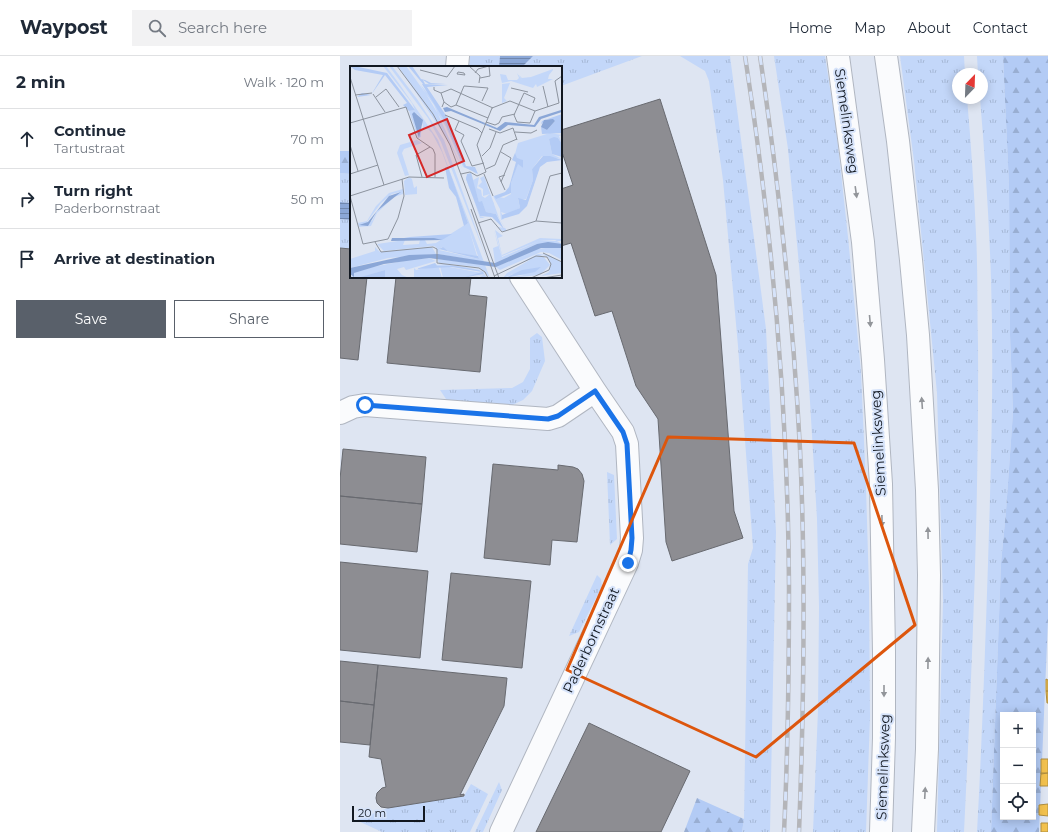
<!DOCTYPE html>
<html lang="en">
<head>
<meta charset="utf-8">
<style>
	:root { --surface:#fff; --page:#f2f2f3; --text:#1f2937; --muted:#747a83; --line:#e0e1e3; --accent:#59606a }
	body { margin:0; font-family:Montserrat,sans-serif; background:var(--page); color:var(--text) }
	.controls { position:absolute; right:12px; bottom:12px; display:grid; overflow:hidden; border-radius:0px; box-shadow:0 2px 10px #0003 }
	.controls button { width:36px; height:36px; display:grid; place-items:center; padding:0; border:0; border-bottom:1px solid var(--line); background:var(--surface); color:var(--text); font:20px sans-serif }
	.compass { position:absolute; left:612px; top:12px; width:36px; height:36px; border-radius:50%; background:var(--surface); box-shadow:0 2px 10px #0003; rotate:23deg }
	.scale { position:absolute; left:12px; bottom:10px; width:73px; box-sizing:border-box; padding-left:4px; border:2px solid #121821; border-top:0; font-size:11px; line-height:14px; white-space:nowrap; color:#121821; -webkit-text-stroke:3px #d6e3fa; paint-order:stroke }
	.stop { position:absolute; width:12px; height:12px; margin:-9px; border:3px solid #1a73e8; border-radius:50%; background:#fff }
	.stop.end { background:#1a73e8; border-color:#fff; box-shadow:0 1px 4px #0008 }
	.list { margin:0; padding:0; list-style:none }
	h2 { display:flex; justify-content:space-between; align-items:center; height:52px; margin:0; padding:0 16px; font-size:17px }
	h2 small { font-size:13px; font-weight:400; color:var(--muted) }
	.list li { display:grid; grid-template-columns:26px 1fr auto; gap:12px; align-items:center; box-sizing:border-box; height:60px; padding:0 16px; border-top:1px solid var(--line) }
	.list b { display:block; font-size:15px; white-space:nowrap }
	.list p { margin:0; font-size:13px; white-space:nowrap; color:var(--muted) }
	.list em { font-size:13px; font-style:normal; color:var(--muted) }
	.actions { display:flex; gap:8px; padding:12px 16px }
	.actions a { flex:1; padding:9px 0; border:1px solid var(--accent); border-radius:0px; text-align:center; font-size:14px; color:var(--accent) }
	.actions .main { background:var(--accent); color:#fff }
	.icon { flex:none; width:22px; height:22px; fill:none; stroke:currentColor; stroke-width:2; stroke-linecap:round; stroke-linejoin:round }
	.map { position:relative; flex:none; width:708px; height:776px; overflow:hidden }
	header { display:flex; align-items:center; gap:24px; box-sizing:border-box; height:56px; padding:0 20px; background:var(--surface); border-bottom:1px solid var(--line) }
	header strong { font-size:19px }
	nav { display:flex; gap:22px; margin-inline-start:auto; font-size:14px }
	.search { width:280px; height:36px; background:var(--page); display:flex; align-items:center; gap:10px; box-sizing:border-box; padding:0 14px; border-radius:0px; color:var(--muted); font-size:15px }
	main { display:flex }
	aside { flex:1; background:var(--surface) }
	.map>svg:first-child { display:block }
</style>
</head>
<body>
<header>
<strong>Waypost</strong>
<div class="search"><svg class="icon" aria-label="search" viewBox="0 0 24 24"><circle cx="10" cy="10" r="6"/><path d="M15 15l6 6"/></svg>Search here</div>
<nav><a>Home</a><a>Map</a><a>About</a><a>Contact</a></nav>
</header>
<main>
<aside>
<h2>2 min<small>Walk · 120 m</small></h2>
<ul class="list">
<li><svg class="icon" aria-label="ahead" viewBox="0 0 24 24"><path d="M12 20V5M6 11l6-6 6 6"/></svg><div><b>Continue</b><p>Tartustraat</p></div><em>70 m</em></li>
<li><svg class="icon" aria-label="right" viewBox="0 0 24 24"><path d="M7 20v-9h11M14 6l5 5-5 5"/></svg><div><b>Turn right</b><p>Paderbornstraat</p></div><em>50 m</em></li>
<li><svg class="icon" aria-label="arrive" viewBox="0 0 24 24"><path d="M6 21V4h12l-3 4 3 4H6"/></svg><div><b>Arrive at destination</b></div></li>
</ul>
<div class="actions"><a class="main">Save</a><a>Share</a></div>
</aside>
<div class="map">
<svg width="708" height="776" viewBox="0 0 708 776">
	<defs>
		<pattern id="grass-tufts" width="24" height="20" patternUnits="userSpaceOnUse"><rect width="24" height="20" fill="#c3d7f9"/><path d="M3 7l-1-3M5 7V3M7 7l1-3M15 17l-1-3M17 17v-4M19 17l1-3" fill="none" stroke="#a6b8d5"/></pattern>
		<pattern id="forest-firs" width="22" height="20" patternUnits="userSpaceOnUse"><rect width="22" height="20" fill="#b3cbf5"/><path d="M5 1l3.5 6h-7zM16 11l3.5 6h-7z" fill="#99aed2"/></pattern>
		<pattern id="water-rules" width="6" height="5" patternUnits="userSpaceOnUse"><rect width="6" height="5" fill="#8ba7d7"/><path d="M0 2.5h6" fill="none" stroke="#7087ae"/></pattern>
	</defs>
	<rect width="100%" height="100%" fill="#dee5f2"/>
	<path fill="url(#grass-tufts)" d="M130 0H160L159 11H129Z
		M193 0H302L221 30V11H182Z
		M340 0H390L426 273 436 476 430 776H402L404 763 408 508 413 492 398 290 383 124 369 25 365 15Z
		M434 0H485L496 71 508 181 521 316 526 431 529 532 530 661 526 776H473L478 654 479 551 477 463 469 329 459 209 448 93Z
		M560 0H624L625 18H618V42H627C631 87 634 133 636 178 638 215 637 252 638 289 639 451 632 614 624 776H597L603 545 597 337 574 105Z
		M637 0H663L669 130 670 279 673 356 666 455 661 507 651 776H637C642 686 645 597 648 507 651 412 654 317 651 223 649 162 645 102 640 42H642V18H638Z
		M0 117 11 118V147L0 146Z
		M0 163 11 164V193L0 192Z
		M197 277 202 281 205 305 192 335 183 344 168 351 108 346 100 334 172 332 183 326 190 313V282Z
		M267 416 274 419 277 483 270 489Z
		M257 519 261 523 262 530 239 576 229 580Z
		M159 726 162 734 143 776H135Z
		M131 728 148 738 130 776H42L16 764 48 752 124 740Z"/>
	<path fill="url(#forest-firs)" fill-rule="evenodd" d="M663 0H708V564L699 776H651L661 507 666 455 673 356 670 279 669 130ZM663 659H693V761H663Z
		M0 95H11V118L0 117Z
		M357 742 404 763 402 776H344Z"/>
	<path fill="url(#water-rules)" d="M160 0H193L182 11H159Z
		M0 146 11 147V164L0 163Z"/>
	<path fill="#f2c14e" stroke="#af8e40" d="M706 623 708 624V635H706Z
		M706 635H708V647H707Z
		M701 703H708V717L701 718Z
		M701 717H708V730H700Z
		M708 748V760L699 759V749Z
		M701 767H708V776H701Z"/>
	<path fill="#8d8d92" stroke="#686a70" d="M320 43 376 219 394 455 403 482 332 505 326 486 318 363 296 330 272 255 255 260 231 187 221 190V133L233 129 221 93V74Z
		M0 192 11 193V221H27L18 304 0 302Z
		M56 221H131L129 239 147 241 140 316 47 307Z
		M3 393 86 401 82 448 0 440V423Z
		M153 408 218 414V409L233 411 238 413 242 418 244 425 237 486 212 484 210 509 144 502Z
		M0 440 82 448 77 496 0 488Z
		M0 506 88 515 80 602 0 594Z
		M111 517 191 525 182 612 102 604Z
		M0 605 38 609 34 649 0 645Z
		M38 609 167 622 164 650 120 739 124 738V740L48 752 41 751 37 747 36 742 37 737 42 732 46 731 41 703 29 701Z
		M0 645 34 649 30 689 0 686Z
		M249 667 350 715 321 776H196Z"/>
	<g fill="none" stroke-linecap="round" stroke-linejoin="round">
		<defs>
			<path id="minor" d="M117 11 118 0
				M0 357 13 351 25 349 208 363 218 360 255 335
				M161 776 287 507 291 494 292 482 287 388 283 376 255 335 181 221"/>
			<path id="primary" d="M498 0 523 186 533 304 541 428 544 596V682L541 776
				M546 0 558 85 571 204 578 279 587 434 589 519 587 693 583 776"/>
		</defs>
		<use href="#minor" stroke="#b0b6c1" stroke-width="24"/>
		<use href="#primary" stroke="#b0b6c1" stroke-width="24"/>
		<use href="#minor" stroke="#fafbfd" stroke-width="22"/>
		<use href="#primary" stroke="#fafbfd" stroke-width="22"/>
		<defs>
			<path id="rail" d="M405 0C432 174 448 353 449 530 449 612 448 694 444 776
				M420 0C439 130 453 261 460 393 466 521 464 648 459 776"/>
		</defs>
		<use href="#rail" stroke="#b4b5b9" stroke-width="4.5"/>
		<use href="#rail" stroke="#d6e3fa" stroke-width="3" stroke-dasharray="9" stroke-linecap="butt"/>
	</g>
	<defs><path id="oneway-solid" d="M-6-.8H1V-3.2L6.5 0L1 3.2V.8H-6Z"/></defs>
	<g fill="#92959a">
		<use href="#oneway-solid" transform="translate(516 136) rotate(82)"/>
		<use href="#oneway-solid" transform="translate(530 265) rotate(85)"/>
		<use href="#oneway-solid" transform="translate(582 347) rotate(-94)"/>
		<use href="#oneway-solid" transform="translate(542 465) rotate(89)"/>
		<use href="#oneway-solid" transform="translate(588 477) rotate(-91)"/>
		<use href="#oneway-solid" transform="translate(588 607) rotate(-89)"/>
		<use href="#oneway-solid" transform="translate(544 635) rotate(90)"/>
		<use href="#oneway-solid" transform="translate(585 737) rotate(-87)"/>
	</g>
	<g fill="none" stroke-linecap="round" stroke-linejoin="round">
		<path stroke="#1a73e8" stroke-width="5" d="M25 349 208 363 218 360 255 335 283 376 287 388 292 482 291 494 288 507"/>
	</g>
	<path fill="none" stroke="#dd560d" stroke-width="3" stroke-linejoin="round" d="M328 381 514 387 575 569 416 701 227 614Z"/>
	<g text-anchor="middle" dominant-baseline="central" stroke-width="4" stroke-linejoin="round" paint-order="stroke">
		<g font-size="14" fill="#121821" stroke="#d6e3fa">
			<text transform="translate(507 65) rotate(82)">Siemelinksweg</text>
			<text transform="translate(538 387) rotate(-93)">Siemelinksweg</text>
			<text transform="translate(251 584) rotate(-65)">Paderbornstraat</text>
			<text transform="translate(543 711) rotate(-88)">Siemelinksweg</text>
		</g>
	</g>
	<g transform="translate(10 10)">
		<rect width="212" height="212" fill="#dee5f2"/>
		<path d="M33 0H36L50 19 88 74 134 196 88 188 86 181 83 180 34 185 27 178 55 174 53 179 69 178 70 174H75L77 178 86 177 118 157 92 86 82 67 76 61 71 66V71L68 72 59 45 65 44 62 37ZM62 48H67L72 53 73 62 69 66 70 70ZM119 163 129 193 89 184 92 181 98 185 127 190ZM39 0H42L67 33 94 74 138 196 91 76 78 52ZM48 0H56L84 39 113 104 98 74ZM203 3V4L199 9 198 13H203L187 21 186 18 183 22 161 15 152 17 151 13 150 8 156 9 158 14H167L169 12 167 7 172 14 169 9 172 12 181 11ZM160 17 154 32 157 35 152 37V18ZM70 18 81 31 94 54 114 101 123 103 127 109 122 104 113 101 96 61ZM200 67 212 69 209 70 212 78 208 72 199 73 202 88 212 93 192 90 182 103 183 114 176 133H168L170 142 157 148 151 146 154 153 151 154 150 143 143 130 154 132 161 128V117L168 97 173 102 171 93H167L165 88 168 77ZM67 74 72 77 54 83 52 87 59 109 55 110 47 87 50 79ZM120 107 116 113 130 150 135 152H130L116 111 120 107H121L122 109 123 114 129 111 127 122 131 124 132 130 135 132 140 128 133 130V123L128 120 132 116 130 112 134 110 149 152 157 165H152L148 161 155 162 146 148 136 146 132 136H129ZM59 111 62 113 64 122 67 120V128L55 129 54 115ZM53 123V128L44 131 27 147 21 160 9 161 8 157 17 155 26 140 39 127ZM50 126 27 145 22 155 17 156 31 137 42 128ZM144 164 152 191 189 175 205 174 212 178H187L145 197 143 182 148 180ZM145 164 153 170 148 172 152 189 190 172 211 173 212 175H189L152 190ZM25 181 30 186 82 181 86 188 38 192 0 202V193L25 185ZM204 181 212 182V194L199 187 191 186 150 204 146 201 186 183ZM188 188 199 189 212 197V207L191 210 199 206 201 198 198 191 193 189 170 197ZM193 190 200 199 190 209 157 212 175 209 163 208 153 212 157 207 183 192ZM63 193 79 192 86 195 56 204 54 201 47 203 52 209 59 212H35V204L10 212H0V208L2 211 5 206 23 201ZM87 193 135 199 140 212 129 201 89 197ZM85 197 87 199 96 198 132 204 137 212H128L133 209 120 212 134 208 131 204 103 200H94L132 207 112 212H93L90 200H86ZM79 201 89 202 92 212H64V202L66 204Z" fill="#c3d7f9" fill-rule="evenodd"/>
		<path d="M4 0 37 7 65 44 59 45 53 39 57 37 35 9 21 29 7 31 12 27 21 29 33 9 5 4 1 1ZM58 0H62L71 13 75 14 81 17H96L79 18 73 14 75 18H73ZM72 18 98 19 77 21 97 51 116 100 125 101 128 108 114 101 94 54ZM212 48V67L192 68 191 61 197 64 205 55 197 53 191 58 192 55ZM204 71 208 72 212 78V91L202 88 199 73ZM165 87 167 92 173 94V102L168 98 161 117V127L146 133 144 130 155 126 159 121 166 96 162 94ZM193 90H200L212 94 197 96 190 101 177 140 169 148 152 153V149L170 142 168 132 176 134 183 114 182 103ZM95 101H98L118 157 114 160 106 131 99 122ZM121 107 129 136 132 135 136 146 146 148 154 163 142 151 130 150 116 113 117 108ZM102 168 92 174 54 172 60 171ZM93 181 98 185 128 190 129 193 89 183ZM85 197 87 200H106L129 204 133 206 134 208 112 212 132 206 102 201 66 203ZM191 201 185 206 155 212 172 204ZM35 204V212H10L11 211Z" fill="#b3cbf5"/>
		<path d="M163 132H166L170 141 156 147 155 140 160 137 163 140Z" fill="#c3d7f9"/>
		<path d="M134 139a5 5 0 1 1 10 0a5 5 0 1 1-10 0Z" fill="#c3d7f9"/>
		<path d="M97 41 147 62 155 56 184 59 189 51 211 44 212 46 191 53 185 61 158 59 150 65 101 45 95 46 93 42ZM64 46 73 54 69 72 62 48ZM194 54 203 53 205 55 197 64 191 61ZM51 126 27 145 18 160 9 159 18 156 39 130ZM42 172H84L92 174 41 175ZM198 176 212 178V182H191L146 201 79 192 34 198 4 207V211L0 208V202L59 189 88 188 145 197 187 178Z" fill="#8ba7d7"/>
		<path fill="none" stroke="#8c939e" stroke-width="1" d="M47 0 83 48 100 79 149 212M119 0 130 10 129 17M70 4 97 11 105 0M108 6 114 7 115 9 107 8ZM125 7 128 3 139 0M0 11 34 119M130 12 140 10 139 0M193 20 198 41M84 21V24L91 27 94 36 92 41M161 22 178 26M91 27 101 23 143 42M174 27 164 49 167 56 180 57 185 45M174 27 185 32 183 37M23 28 35 46M5 29 22 27M26 31 36 23 49 41M94 36 101 41 106 39 138 52M209 37 205 15 212 10M106 39 114 20 138 22 132 35M95 49 128 63 132 67M109 55 105 64 114 69 111 75 122 100 134 97M136 56 145 59 149 57 152 51 165 48M0 57 56 41 67 72 83 83 85 88V111M139 63 150 67 163 62 167 74M165 66 181 67 187 64M0 79 8 105M151 86 161 92 151 116M132 90 140 82 146 66M136 103 145 99 153 79 167 73M0 108 28 99M111 108 120 106 127 110 136 106 127 79 142 42 160 35 185 45 209 37M134 108 143 130M155 109 149 111 155 124M72 111 66 89 80 81M0 130 13 178 38 173 48 152 54 130 52 113M0 130 59 111 94 112M121 143 145 212M186 155 200 110 212 107M128 157 141 153 152 166 186 155 212 157M25 176 31 186 83 181 87 183V197L129 202 135 206 138 212M193 187 212 196M144 210 186 190 197 191 201 198 199 204 181 212M193 212 212 209"/>
		<path fill="#d62828" fill-opacity="0.15" stroke="#d62828" stroke-width="2" d="M97 53 114 95 77 111 59 69Z"/>
		<rect width="212" height="212" fill="none" stroke="#121821" stroke-width="2"/>
	</g>
</svg>
<div class="controls">
<button>+</button>
<button>−</button>
<button><svg class="icon" aria-label="locate" viewBox="0 0 24 24"><circle cx="12" cy="12" r="6"/><path d="M12 2v4M12 18v4M2 12h4M18 12h4"/></svg></button>
</div>
<svg class="compass" viewBox="-18 -18 36 36"><path d="M0-13l5 13h-10z" fill="#e53935"/><path d="M0 13l5-13h-10z" fill="#747a83"/></svg>
<div class="scale">20 m</div>
<div class="stop" style="left:25px;top:349px"></div>
<div class="stop end" style="left:288px;top:507px"></div>
</div>
</main>
</body>
</html>
